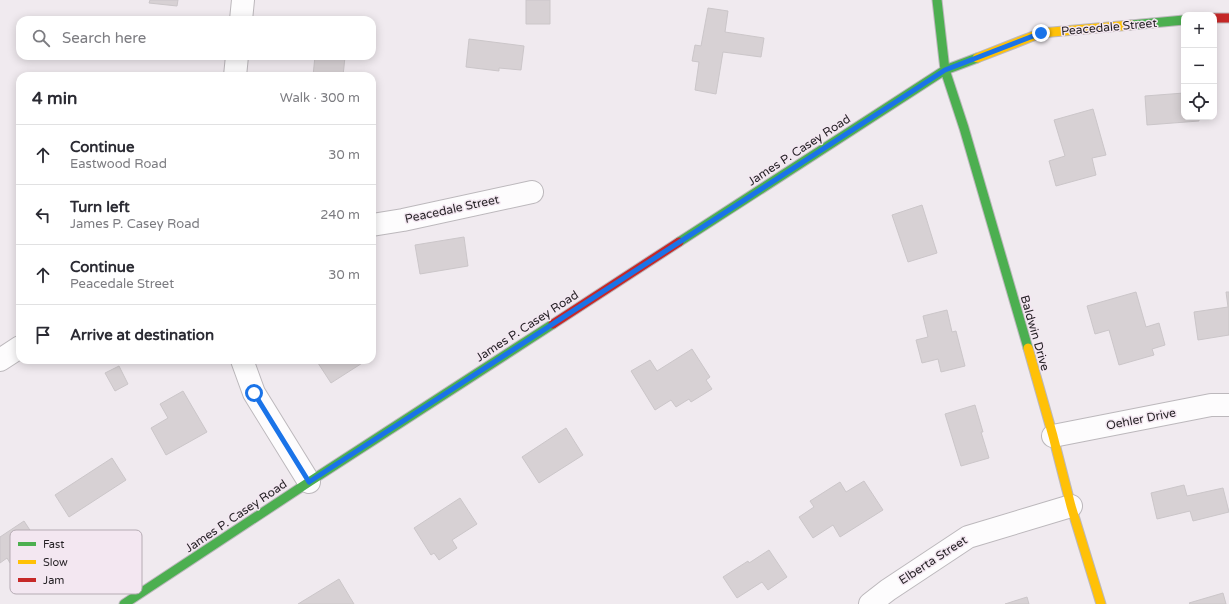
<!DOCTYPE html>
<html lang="en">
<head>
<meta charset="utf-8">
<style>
	:root { --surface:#fff; --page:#f7f7f7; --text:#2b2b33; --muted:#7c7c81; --line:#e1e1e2 }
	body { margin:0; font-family:"Varela Round",sans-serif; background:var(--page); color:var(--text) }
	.controls { position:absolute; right:12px; top:12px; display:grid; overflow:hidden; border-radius:8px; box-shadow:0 2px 10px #0003 }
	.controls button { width:36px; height:36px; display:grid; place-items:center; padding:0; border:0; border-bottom:1px solid var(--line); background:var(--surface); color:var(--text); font:20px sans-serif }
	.stop { position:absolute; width:12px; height:12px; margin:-9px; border:3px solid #1a73e8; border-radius:50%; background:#fff }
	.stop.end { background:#1a73e8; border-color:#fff; box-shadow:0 1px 4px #0008 }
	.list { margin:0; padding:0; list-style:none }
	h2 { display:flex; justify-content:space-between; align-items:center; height:52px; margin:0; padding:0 16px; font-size:17px }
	h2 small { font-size:13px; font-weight:400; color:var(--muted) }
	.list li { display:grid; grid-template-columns:26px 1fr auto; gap:12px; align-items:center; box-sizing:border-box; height:60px; padding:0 16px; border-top:1px solid var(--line) }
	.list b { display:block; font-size:15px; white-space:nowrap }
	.list p { margin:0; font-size:13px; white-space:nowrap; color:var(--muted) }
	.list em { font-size:13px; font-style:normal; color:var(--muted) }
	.icon { flex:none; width:22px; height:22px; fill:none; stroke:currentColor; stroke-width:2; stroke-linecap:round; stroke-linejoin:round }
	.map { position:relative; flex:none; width:1229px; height:604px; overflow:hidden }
	.search { position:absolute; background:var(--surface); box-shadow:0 2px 10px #0003; left:16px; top:16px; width:360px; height:44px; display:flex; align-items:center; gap:10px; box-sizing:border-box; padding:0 14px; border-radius:12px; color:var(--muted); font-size:15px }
	.panel { position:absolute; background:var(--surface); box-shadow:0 2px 10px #0003; left:16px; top:72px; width:360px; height:292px; border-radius:12px }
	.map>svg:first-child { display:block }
</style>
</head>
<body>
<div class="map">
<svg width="1229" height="604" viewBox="0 0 1229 604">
	<rect width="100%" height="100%" fill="#f0eaef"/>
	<path fill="#d7d1d4" stroke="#cbc6c9" d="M150 0H178L177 6 149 3Z
		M526 0H550V24H526Z
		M708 8 728 11 725 32 764 38 761 57 723 52 716 94 695 90 699 62 692 61 695 45 701 46Z
		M469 39 524 46 521 70 499 68V71L466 67Z
		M315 56 345 57 343 76H313Z
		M1184 93V117H1199V121L1147 125 1145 96Z
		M1093 109 1106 155 1092 158 1096 175 1056 186 1049 161 1065 156 1054 120Z
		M922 205 937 253 908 262 892 215Z
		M464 237 468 266 420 274 415 245Z
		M1136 292 1146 327 1159 323 1165 345 1152 349 1154 355 1119 365 1109 330 1095 334 1087 306Z
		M1226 292H1229V335L1198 340 1194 312 1228 307Z
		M947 310 952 332 956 331 965 366 941 372 938 359 922 363 916 340 928 337 923 316Z
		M692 349 710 377 706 380 712 389 691 402 689 399 676 407 671 400 655 410 631 371 650 360 657 371Z
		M316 360H367L331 383Z
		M119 366 128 384 115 391 105 373Z
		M183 391 207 432 166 455 151 428 168 418 160 404Z
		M975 405 983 432H981L989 458 961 466 945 414Z
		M566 428 583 455 539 483 522 457Z
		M112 458 126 480 69 517 55 495Z
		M864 481 883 510 840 537 833 525 813 538 799 517 814 507 810 501 840 482 846 492Z
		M1184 485 1187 496 1223 488 1229 512 1193 521 1190 511 1157 519 1151 493Z
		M460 498 477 524 452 540 457 548 439 560 434 553 431 555 414 528Z
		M24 521 39 544 10 563 7 558 0 563V537Z
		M769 550 787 577 768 590 762 582 737 598 723 577 748 561 749 563Z
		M339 579 354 604H298Z
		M1223 593 1226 604H1190L1189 603Z
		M1027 597 1029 604H1005Z"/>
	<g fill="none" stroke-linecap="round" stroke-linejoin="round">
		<defs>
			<path id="street" d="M241 20 243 0
				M235 76 237 56
				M372 225 403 220 532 192
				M0 360 20 347
				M242 360 254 393 309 482
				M1053 436 1211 405H1229
				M870 604 888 590 968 537 1071 506"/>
			<path id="fast" d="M937 0 945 70 964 128 1028 348
				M1131 25 1184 20
				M679 242 945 70 977 58
				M124 604 309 482 553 324"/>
			<path id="slow" d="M977 58 1041 33 1131 25
				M1028 348 1053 436 1071 506 1101 604"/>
			<path id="jam" d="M1214 18H1229
				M553 324 679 242"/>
		</defs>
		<use href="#street" stroke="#bcb8bc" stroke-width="24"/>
		<use href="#fast" stroke="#bcb8bc" stroke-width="11"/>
		<use href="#slow" stroke="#bcb8bc" stroke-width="11"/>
		<use href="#jam" stroke="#bcb8bc" stroke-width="11"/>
		<use href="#street" stroke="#fdfcfd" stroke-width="22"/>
		<use href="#fast" stroke="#4caf50" stroke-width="9"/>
		<use href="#slow" stroke="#ffc107" stroke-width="9"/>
		<use href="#jam" stroke="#c62828" stroke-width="9"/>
	</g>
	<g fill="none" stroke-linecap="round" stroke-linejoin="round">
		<path stroke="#1a73e8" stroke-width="5" d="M254 393 309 482 945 70 1041 33"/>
	</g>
	<g text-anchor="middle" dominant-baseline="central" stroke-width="3" stroke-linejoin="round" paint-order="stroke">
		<g font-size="12" fill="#231f23" stroke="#f3e7f1">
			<text transform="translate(1109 27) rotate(-5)">Peacedale Street</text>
			<text transform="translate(799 150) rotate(-33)">James P. Casey Road</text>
			<text transform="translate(452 209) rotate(-12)">Peacedale Street</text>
			<text transform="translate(527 326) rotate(-33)">James P. Casey Road</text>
			<text transform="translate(1035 333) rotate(74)">Baldwin Drive</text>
			<text transform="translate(1141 419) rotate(-11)">Oehler Drive</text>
			<text transform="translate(236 516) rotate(-34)">James P. Casey Road</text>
			<text transform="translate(933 560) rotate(-33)">Elberta Street</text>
		</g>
	</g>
	<rect x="10" y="530" width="132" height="64" rx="6" fill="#f3e7f1" stroke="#b5abb3" stroke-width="1"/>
	<rect x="18" y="542" width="18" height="4" fill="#4caf50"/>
	<rect x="18" y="560" width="18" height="4" fill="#ffc107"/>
	<rect x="18" y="578" width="18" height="4" fill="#c62828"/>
	<g font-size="11" fill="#231f23">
		<text x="43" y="548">Fast</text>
		<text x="43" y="566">Slow</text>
		<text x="43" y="584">Jam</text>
	</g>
</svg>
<div class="controls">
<button>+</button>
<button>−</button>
<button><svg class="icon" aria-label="locate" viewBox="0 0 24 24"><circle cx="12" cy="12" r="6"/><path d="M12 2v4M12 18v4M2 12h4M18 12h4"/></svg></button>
</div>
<div class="stop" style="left:254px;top:393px"></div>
<div class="stop end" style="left:1041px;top:33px"></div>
<div class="search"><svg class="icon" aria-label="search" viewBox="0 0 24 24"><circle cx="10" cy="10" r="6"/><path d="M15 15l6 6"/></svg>Search here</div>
<section class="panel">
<h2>4 min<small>Walk · 300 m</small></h2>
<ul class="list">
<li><svg class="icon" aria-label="ahead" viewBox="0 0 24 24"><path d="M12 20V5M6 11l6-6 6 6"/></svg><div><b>Continue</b><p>Eastwood Road</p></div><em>30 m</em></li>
<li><svg class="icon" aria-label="left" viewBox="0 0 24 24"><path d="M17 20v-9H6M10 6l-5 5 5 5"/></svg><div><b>Turn left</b><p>James P. Casey Road</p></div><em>240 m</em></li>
<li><svg class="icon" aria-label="ahead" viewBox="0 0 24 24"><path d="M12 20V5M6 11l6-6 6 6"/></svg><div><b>Continue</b><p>Peacedale Street</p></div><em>30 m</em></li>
<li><svg class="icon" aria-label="arrive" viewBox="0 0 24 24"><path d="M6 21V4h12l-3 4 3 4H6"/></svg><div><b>Arrive at destination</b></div></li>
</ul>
</section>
</div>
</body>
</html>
